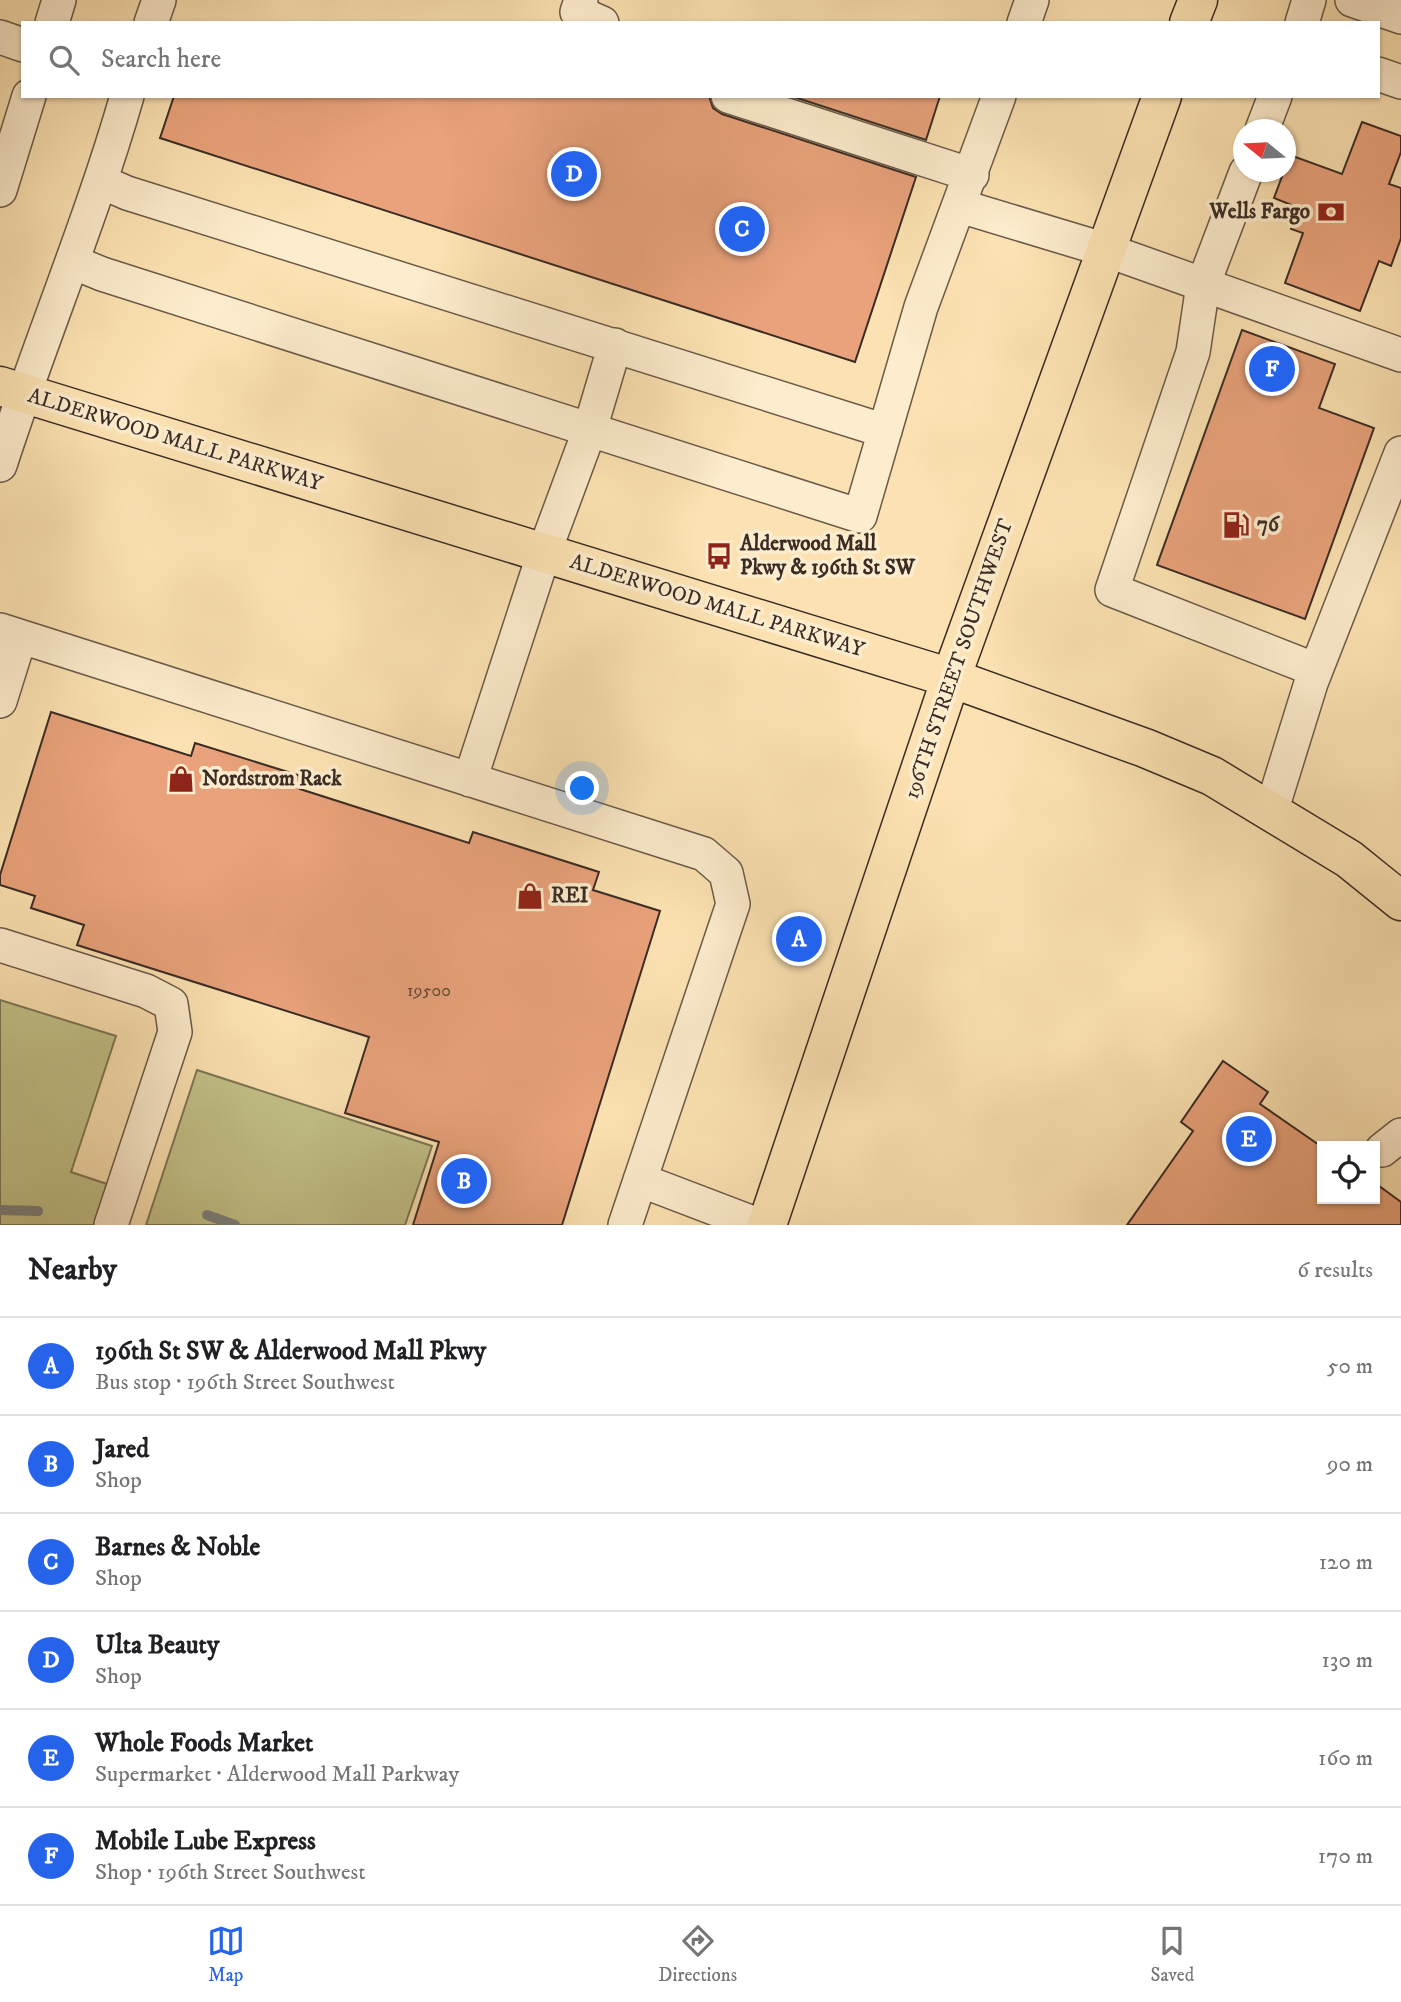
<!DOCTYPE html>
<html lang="en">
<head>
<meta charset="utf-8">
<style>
	:root { --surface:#fff; --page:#f2f2f2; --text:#202124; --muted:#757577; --line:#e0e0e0; --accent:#2563eb }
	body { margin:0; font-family:"IM FELL DW Pica",serif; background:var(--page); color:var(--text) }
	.controls { position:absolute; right:21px; bottom:21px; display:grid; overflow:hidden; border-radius:0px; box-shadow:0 2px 5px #0004 }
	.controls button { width:63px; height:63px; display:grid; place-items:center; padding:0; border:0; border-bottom:2px solid var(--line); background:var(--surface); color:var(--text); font:35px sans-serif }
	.compass { position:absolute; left:1233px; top:119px; width:63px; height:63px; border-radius:50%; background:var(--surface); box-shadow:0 2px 5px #0004; rotate:288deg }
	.you { position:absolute; left:583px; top:789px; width:24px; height:24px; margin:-18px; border:5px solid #fff; border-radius:50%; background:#1a73e8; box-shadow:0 0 0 10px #1a73e833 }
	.badge { display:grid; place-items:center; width:46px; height:46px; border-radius:50%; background:var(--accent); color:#fff; font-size:23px; font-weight:700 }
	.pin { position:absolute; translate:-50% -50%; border:4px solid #fff; box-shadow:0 2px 7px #0006 }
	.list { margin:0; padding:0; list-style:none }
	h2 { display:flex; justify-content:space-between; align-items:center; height:91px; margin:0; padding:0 28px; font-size:30px }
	h2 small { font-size:23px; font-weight:400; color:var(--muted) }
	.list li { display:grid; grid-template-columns:46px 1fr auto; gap:21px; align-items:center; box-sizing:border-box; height:98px; padding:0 28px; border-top:2px solid var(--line) }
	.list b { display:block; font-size:26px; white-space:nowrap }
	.list p { margin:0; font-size:23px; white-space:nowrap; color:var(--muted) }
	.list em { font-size:23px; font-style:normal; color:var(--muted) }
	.icon { flex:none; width:38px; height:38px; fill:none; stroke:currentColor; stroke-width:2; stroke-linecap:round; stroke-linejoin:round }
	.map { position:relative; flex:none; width:1401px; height:1225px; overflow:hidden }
	.search { position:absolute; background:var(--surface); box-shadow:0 2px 5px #0004; left:21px; right:21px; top:21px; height:77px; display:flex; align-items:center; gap:18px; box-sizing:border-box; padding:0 24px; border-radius:0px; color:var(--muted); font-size:26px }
	.sheet { height:679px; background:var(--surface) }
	nav { display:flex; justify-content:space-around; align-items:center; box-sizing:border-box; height:98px; border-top:2px solid var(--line); background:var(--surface); font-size:19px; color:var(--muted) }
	nav a { display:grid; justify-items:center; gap:4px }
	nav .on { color:var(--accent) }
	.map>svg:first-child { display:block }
</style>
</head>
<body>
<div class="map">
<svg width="1401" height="1225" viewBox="0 0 1401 1225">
	<rect width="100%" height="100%" fill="#fce2b2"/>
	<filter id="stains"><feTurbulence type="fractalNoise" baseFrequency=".00286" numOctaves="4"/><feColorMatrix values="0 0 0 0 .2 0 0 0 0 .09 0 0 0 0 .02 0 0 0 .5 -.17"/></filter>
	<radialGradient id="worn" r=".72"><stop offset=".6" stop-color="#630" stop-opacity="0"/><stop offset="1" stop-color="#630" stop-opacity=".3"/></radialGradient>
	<path fill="#c3c289" stroke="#7e7757" stroke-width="2" d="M0 1000 116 1036 71 1172 110 1185 97 1225H0Z
		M197 1070 432 1146 405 1225H146Z"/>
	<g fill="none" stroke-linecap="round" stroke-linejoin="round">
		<path stroke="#7b817e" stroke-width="10" d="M0 1210 38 1211
			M207 1215 235 1225"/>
	</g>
	<path fill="#e9a27b" stroke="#3a2c25" stroke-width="2" d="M174 96H709L713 108 722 114 916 177 855 362 160 138Z
		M791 96H940L926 140Z
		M1362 122 1401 136V152L1389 184 1401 188V238L1391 266 1379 261 1360 311 1285 283 1303 233 1291 229 1299 208 1274 198 1290 155 1342 174Z
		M1242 330 1335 364 1319 408 1374 428 1305 619 1157 565Z
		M51 712 191 756 195 743 304 777 300 789 469 843 473 832 599 872 593 890 660 911 562 1225H413L439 1142 345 1113 369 1037 77 945 84 925 31 908 35 896 0 885V875Z
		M1223 1061 1268 1092 1260 1104 1322 1147V1199H1375V1183L1401 1202V1225H1127L1193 1131 1181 1122Z"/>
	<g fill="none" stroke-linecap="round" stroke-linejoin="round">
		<defs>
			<path id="minor" d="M581 0 577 12 602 23
				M1352 0 1401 17
				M52 23 59 0
				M151 23 159 0
				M1024 23 1032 0
				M1302 23 1309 0
				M0 37 23 45
				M1378 74 1401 82
				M728 96 972 175
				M1262 130 1275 96
				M1246 172 1203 285 1193 352 1112 590 1316 670
				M102 182 127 193 885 431
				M0 190 29 96
				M960 206 1106 250 1401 355
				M73 262 102 274 860 516 921 307 999 96
				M0 465C40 341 91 221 127 96
				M0 630 704 854 726 873 733 904 625 1225
				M0 701 20 637
				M470 780 544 553 590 429 615 345
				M1271 812 1311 683 1401 453
				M0 945 146 991 171 1004 175 1032 111 1225
				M1382 1150 1401 1135
				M640 1180 758 1225"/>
			<path id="major" d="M1189 23 1198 0
				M0 386 951 678 1145 748 1212 776 1349 859 1401 901
				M767 1225 951 678 1162 96"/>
		</defs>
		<use href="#minor" stroke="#6a5a48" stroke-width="36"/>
		<use href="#major" stroke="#3a2c25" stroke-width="41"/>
		<use href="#minor" stroke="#fdeccd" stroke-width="33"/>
		<use href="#major" stroke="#fce2b2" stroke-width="38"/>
	</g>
	<defs>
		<symbol id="bank-bare" viewBox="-9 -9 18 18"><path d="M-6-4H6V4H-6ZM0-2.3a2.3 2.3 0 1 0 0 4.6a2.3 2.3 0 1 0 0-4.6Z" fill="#8f2418" stroke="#fdeccd" stroke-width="2.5" paint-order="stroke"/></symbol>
		<symbol id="fuel-bare" viewBox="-9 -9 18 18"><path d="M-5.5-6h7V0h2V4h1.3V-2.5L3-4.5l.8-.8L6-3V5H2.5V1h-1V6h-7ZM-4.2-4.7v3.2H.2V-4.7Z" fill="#8f2418" stroke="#fdeccd" stroke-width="2.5" paint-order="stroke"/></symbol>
		<symbol id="bus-bare" viewBox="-9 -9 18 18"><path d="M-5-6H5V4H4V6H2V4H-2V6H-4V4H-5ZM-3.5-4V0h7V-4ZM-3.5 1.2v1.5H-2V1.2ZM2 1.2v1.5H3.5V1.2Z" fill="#8f2418" stroke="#fdeccd" stroke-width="2.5" paint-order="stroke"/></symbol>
		<symbol id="shop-bare" viewBox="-9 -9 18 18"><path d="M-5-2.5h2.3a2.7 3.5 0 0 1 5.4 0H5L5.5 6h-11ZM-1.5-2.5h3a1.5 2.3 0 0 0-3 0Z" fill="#8f2418" stroke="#fdeccd" stroke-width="2.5" paint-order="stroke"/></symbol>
	</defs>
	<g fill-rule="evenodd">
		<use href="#bank-bare" x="1312" y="193" width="38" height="38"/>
		<use href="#fuel-bare" x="1217" y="506" width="38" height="38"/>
		<use href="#bus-bare" x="700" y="537" width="38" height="38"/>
		<use href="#shop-bare" x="162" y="760" width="38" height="38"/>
		<use href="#shop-bare" x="511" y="877" width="38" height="38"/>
	</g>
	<g text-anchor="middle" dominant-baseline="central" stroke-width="7" stroke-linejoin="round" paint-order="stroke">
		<g font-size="18" fill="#664a3a">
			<text x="429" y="991">19500</text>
		</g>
		<g font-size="21" font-weight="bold" fill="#3a2c25" stroke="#fdeccd" text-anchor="start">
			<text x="1310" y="212" text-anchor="end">Wells Fargo</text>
			<text x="1257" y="525">76</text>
			<text x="740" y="544">Alderwood Mall<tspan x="740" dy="24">Pkwy &amp; 196th St SW</tspan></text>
			<text x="202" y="779">Nordstrom Rack</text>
			<text x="551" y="896">REI</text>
		</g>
		<g font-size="21" fill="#3a2c25" stroke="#fdeccd">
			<text transform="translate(175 440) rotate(17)">ALDERWOOD MALL PARKWAY</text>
			<text transform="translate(717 606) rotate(17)">ALDERWOOD MALL PARKWAY</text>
			<text transform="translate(959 659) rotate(-71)">196TH STREET SOUTHWEST</text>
		</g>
	</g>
	<rect width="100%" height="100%" filter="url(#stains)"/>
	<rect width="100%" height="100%" fill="url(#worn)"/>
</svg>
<div class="controls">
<button><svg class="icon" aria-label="locate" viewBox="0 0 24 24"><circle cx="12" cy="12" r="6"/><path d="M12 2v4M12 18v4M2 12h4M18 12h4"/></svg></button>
</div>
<svg class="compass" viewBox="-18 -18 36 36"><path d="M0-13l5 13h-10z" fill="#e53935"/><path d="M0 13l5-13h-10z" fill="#757577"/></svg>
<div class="you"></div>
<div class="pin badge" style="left:799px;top:939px">A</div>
<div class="pin badge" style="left:464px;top:1181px">B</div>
<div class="pin badge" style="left:742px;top:229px">C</div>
<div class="pin badge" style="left:574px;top:174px">D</div>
<div class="pin badge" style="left:1249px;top:1139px">E</div>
<div class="pin badge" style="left:1272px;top:369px">F</div>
<div class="search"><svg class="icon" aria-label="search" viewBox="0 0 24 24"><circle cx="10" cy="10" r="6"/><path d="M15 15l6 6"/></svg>Search here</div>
</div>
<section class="sheet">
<h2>Nearby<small>6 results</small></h2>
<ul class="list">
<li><span class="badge">A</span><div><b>196th St SW &amp; Alderwood Mall Pkwy</b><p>Bus stop · 196th Street Southwest</p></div><em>50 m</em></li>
<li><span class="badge">B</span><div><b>Jared</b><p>Shop</p></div><em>90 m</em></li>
<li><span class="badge">C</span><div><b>Barnes &amp; Noble</b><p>Shop</p></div><em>120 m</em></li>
<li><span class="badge">D</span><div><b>Ulta Beauty</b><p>Shop</p></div><em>130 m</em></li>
<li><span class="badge">E</span><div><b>Whole Foods Market</b><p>Supermarket · Alderwood Mall Parkway</p></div><em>160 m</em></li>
<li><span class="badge">F</span><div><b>Mobile Lube Express</b><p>Shop · 196th Street Southwest</p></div><em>170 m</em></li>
</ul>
</section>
<nav>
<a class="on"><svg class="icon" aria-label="map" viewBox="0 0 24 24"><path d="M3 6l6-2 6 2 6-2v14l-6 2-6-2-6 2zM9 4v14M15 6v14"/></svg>Map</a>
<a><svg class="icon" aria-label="directions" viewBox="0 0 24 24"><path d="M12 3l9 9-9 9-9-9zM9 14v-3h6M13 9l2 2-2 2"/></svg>Directions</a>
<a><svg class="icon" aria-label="saved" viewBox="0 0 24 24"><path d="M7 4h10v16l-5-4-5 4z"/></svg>Saved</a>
</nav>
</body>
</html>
